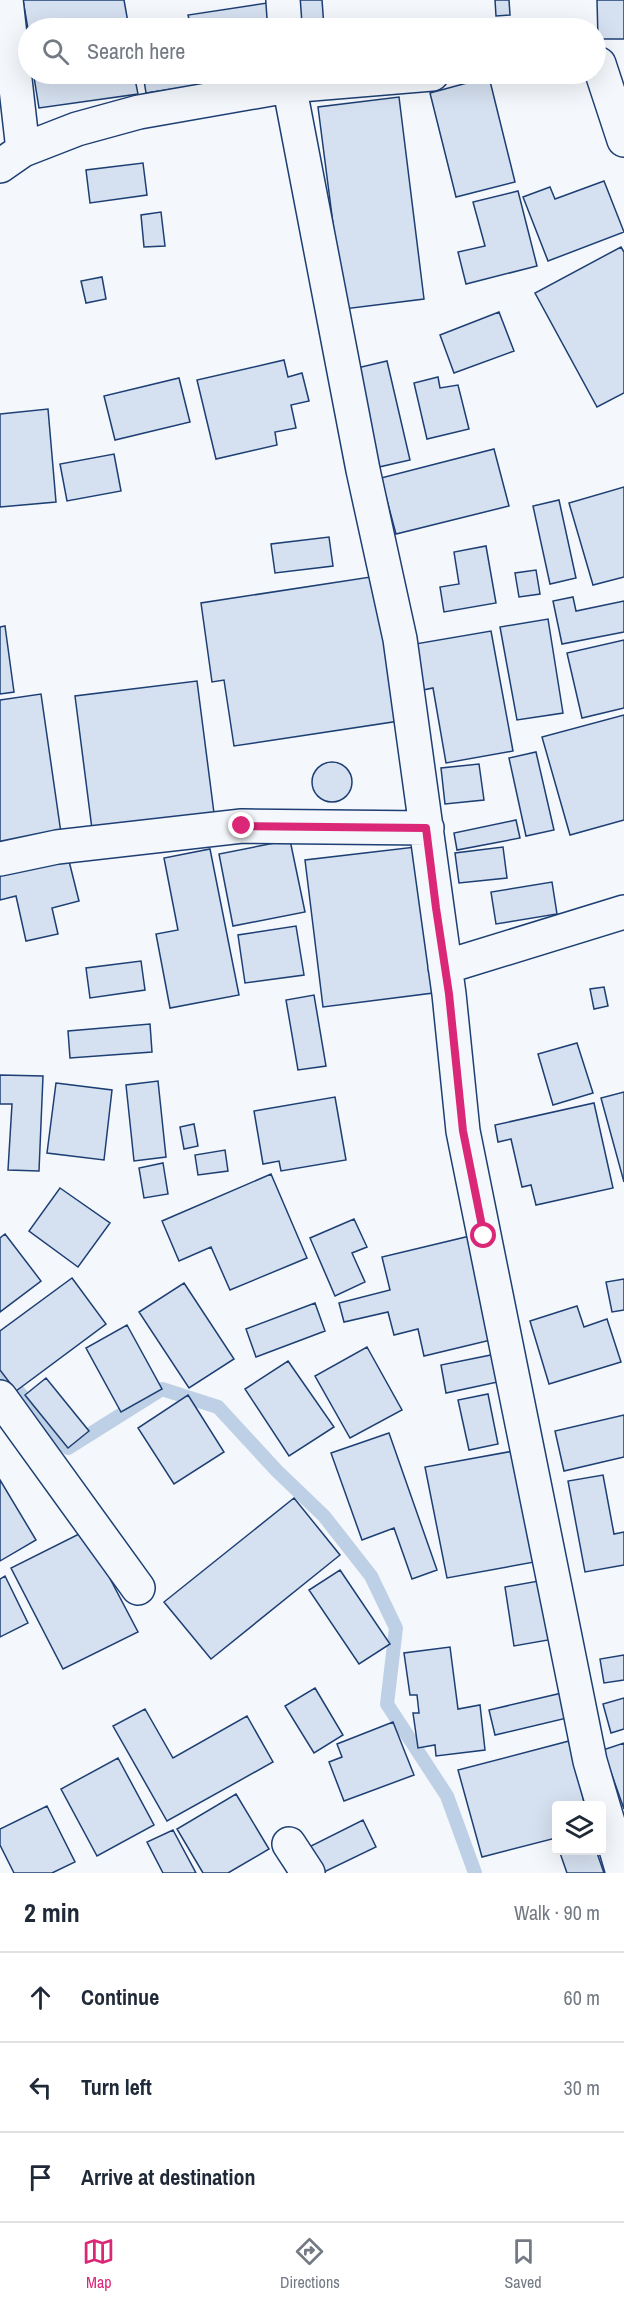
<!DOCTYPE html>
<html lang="en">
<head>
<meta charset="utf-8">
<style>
	:root { --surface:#fff; --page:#f2f2f3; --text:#1f2937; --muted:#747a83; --line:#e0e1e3; --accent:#db2777 }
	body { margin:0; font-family:"Archivo Narrow",sans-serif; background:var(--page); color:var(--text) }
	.controls { position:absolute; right:18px; bottom:18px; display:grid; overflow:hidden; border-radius:6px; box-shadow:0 6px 24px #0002 }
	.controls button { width:54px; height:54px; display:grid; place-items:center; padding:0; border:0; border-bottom:2px solid var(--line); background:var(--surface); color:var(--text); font:30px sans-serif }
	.stop { position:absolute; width:18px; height:18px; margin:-14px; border:4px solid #db2777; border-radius:50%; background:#fff }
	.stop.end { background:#db2777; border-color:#fff; box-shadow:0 2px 6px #0008 }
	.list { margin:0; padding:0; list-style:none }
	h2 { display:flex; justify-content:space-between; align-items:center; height:78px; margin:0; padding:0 24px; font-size:26px }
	h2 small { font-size:20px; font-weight:400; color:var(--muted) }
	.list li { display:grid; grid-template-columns:39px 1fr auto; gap:18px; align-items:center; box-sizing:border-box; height:90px; padding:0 24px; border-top:2px solid var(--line) }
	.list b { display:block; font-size:22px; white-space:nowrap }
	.list em { font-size:20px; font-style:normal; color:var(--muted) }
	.icon { flex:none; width:33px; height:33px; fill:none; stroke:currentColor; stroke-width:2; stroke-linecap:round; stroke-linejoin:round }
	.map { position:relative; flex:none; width:624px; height:1873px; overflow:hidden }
	.search { position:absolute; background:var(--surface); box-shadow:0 6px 24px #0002; left:18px; right:18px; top:18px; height:66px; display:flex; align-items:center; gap:15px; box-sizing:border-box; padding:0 21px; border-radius:33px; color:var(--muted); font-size:22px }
	.sheet { height:348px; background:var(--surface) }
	nav { display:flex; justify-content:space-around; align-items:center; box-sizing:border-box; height:84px; border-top:2px solid var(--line); background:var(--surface); font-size:16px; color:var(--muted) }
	nav a { display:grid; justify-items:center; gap:3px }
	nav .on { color:var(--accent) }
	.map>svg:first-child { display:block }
</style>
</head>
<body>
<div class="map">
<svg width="624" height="1873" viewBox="0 0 624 1873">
	<rect width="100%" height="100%" fill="#f4f7fb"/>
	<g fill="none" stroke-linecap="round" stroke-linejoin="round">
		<path stroke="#bed0e5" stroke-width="14" d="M0 1371 68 1448 162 1389 218 1407 277 1471 324 1516 371 1576 396 1628 387 1704 447 1796 475 1873"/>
	</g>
	<path fill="#d5e0f0" stroke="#1d3f73" stroke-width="1.5" d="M23 0H124L129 28 28 29Z
		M293 0H322L324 27 421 21 422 28H295Z
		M495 0H509L510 15 496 16Z
		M597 0H624V39H598Z
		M267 3 271 28H158L190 23 188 15Z
		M59 74H134L138 94 39 108 34 77Z
		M143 74H272L146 93Z
		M489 77 515 182 456 197 430 93Z
		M399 97 424 299 344 309 318 107Z
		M143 163 147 195 90 203 86 170Z
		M604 181 624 232 548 261 523 197 550 187 555 199Z
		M518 191 537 266 466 284 458 252 485 246 473 202Z
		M161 212 165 246 144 247 141 215Z
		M621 247 624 252V393L597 407 535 293Z
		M102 277 106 299 86 303 81 281Z
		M499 312 514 351 454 373 440 335Z
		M284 360 288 377 302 373 309 401 291 405 296 428 275 432 277 445 216 459 197 380Z
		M387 361 410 460 379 467 357 368Z
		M438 377 440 388 458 385 469 429 427 439 414 383Z
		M179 378 190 422 115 440 104 396Z
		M48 409 56 502 0 507V414Z
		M494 449 509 506 396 534 381 478Z
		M114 454 121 491 67 501 60 464Z
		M624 487V577L593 585 569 503Z
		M559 500 576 578 550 584 533 506Z
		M329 537 333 566 275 573 271 544Z
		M486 546 496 603 444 612 440 587 459 584 454 552Z
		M536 570 540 594 519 597 515 573Z
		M377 576 399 721 234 746 224 680 212 682 201 603Z
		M573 597 576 611 624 601V632L562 644 553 601Z
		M548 619 563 713 517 720 500 627Z
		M5 626 14 692 0 694V627Z
		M491 631 513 751 446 763 433 688 423 690 415 644Z
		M624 640V708L582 718 567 653Z
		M197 681 214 813 92 829 75 696Z
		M41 694 61 833 0 842V700Z
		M624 715V820L570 835 542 737Z
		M536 752 554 830 526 836 509 758Z
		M312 782a20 20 0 1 1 40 0a20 20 0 1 1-40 0Z
		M479 764 484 800 445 804 441 768Z
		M516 820 520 838 457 850 454 833Z
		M290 840 305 912 233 926 219 854Z
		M424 846 441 992 323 1007 305 860Z
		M503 847 507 878 459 883 455 853Z
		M210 849 239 995 170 1008 156 934 178 930 164 858Z
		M67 853 79 901 52 908 58 934 26 941 16 896 0 900V869Z
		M552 882 557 914 496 924 491 892Z
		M296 926 304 975 245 983 238 935Z
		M141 961 145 990 90 998 86 968Z
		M604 987 608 1006 594 1009 590 989Z
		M314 995 326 1066 298 1070 286 1000Z
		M150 1024 152 1052 70 1058 68 1031Z
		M577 1043 593 1093 553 1105 538 1054Z
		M0 1075 43 1076 39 1171 8 1170 12 1104H0Z
		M158 1081 166 1157 134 1161 126 1085Z
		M56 1083 112 1090 104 1160 47 1153Z
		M624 1092V1182L601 1098Z
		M335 1097 346 1160 281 1171 279 1161 263 1164 254 1111Z
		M594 1103 613 1188 536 1205 531 1185 522 1187 511 1139 498 1142 495 1125Z
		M194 1124 198 1146 184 1149 180 1127Z
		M225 1150 228 1171 198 1175 195 1155Z
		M163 1163 168 1194 144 1198 139 1168Z
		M271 1174 307 1258 230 1290 211 1247 179 1261 162 1221Z
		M60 1188 110 1223 78 1267 29 1231Z
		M354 1219 367 1247 352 1253 365 1282 335 1296 310 1238Z
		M5 1234 41 1281 0 1312V1238Z
		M470 1236 495 1339 424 1356 418 1329 394 1335 388 1312 344 1322 339 1303 390 1290 382 1257Z
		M72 1278 106 1324 16 1391 0 1370V1331Z
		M624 1279V1310L612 1312 606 1282Z
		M184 1283 234 1359 189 1388 139 1312Z
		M315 1303 325 1331 256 1357 246 1329Z
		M577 1306 584 1327 607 1319 621 1362 549 1384 530 1321Z
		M127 1325 162 1389 121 1412 86 1348Z
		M367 1347 402 1410 350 1438 315 1376Z
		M501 1353 507 1380 446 1393 441 1365Z
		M288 1361 334 1427 289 1456 245 1389Z
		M46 1378 89 1431 68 1448 25 1395Z
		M488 1394 498 1444 469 1450 458 1400Z
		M188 1395 224 1452 174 1484 138 1428Z
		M624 1415V1457L564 1471 555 1431Z
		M389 1433 437 1570 412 1579 394 1528 362 1540 331 1453Z
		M519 1450 540 1561 447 1578 425 1467Z
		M603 1475 614 1534 624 1532V1565L585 1572 568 1481Z
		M0 1480 36 1540 0 1561Z
		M294 1498 340 1555 211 1659 164 1602Z
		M85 1531 138 1632 63 1669 11 1568Z
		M340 1570 390 1644 359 1664 309 1590Z
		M5 1576 28 1623 0 1637V1579Z
		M544 1580 554 1639 514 1646 505 1587Z
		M450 1647 458 1709 480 1705 485 1750 436 1756 435 1745 418 1748 413 1713H419L417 1695H410L404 1653Z
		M624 1655V1680L604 1683 600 1659Z
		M315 1688 343 1735 314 1753 285 1706Z
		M562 1693 567 1718 495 1735 489 1710Z
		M624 1698V1729L611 1733 603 1704Z
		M145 1709 173 1758 247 1716 273 1762 167 1821 113 1726Z
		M393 1722 414 1775 344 1801 329 1762 342 1757 337 1744Z
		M569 1741 585 1806H556V1838L482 1857 458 1770Z
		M624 1743V1809L603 1750Z
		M118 1758 154 1825 97 1856 61 1789Z
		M236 1794 269 1849 228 1873H203L177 1829Z
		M47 1806 75 1862 52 1873H14L0 1845V1829Z
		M363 1820 376 1847 322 1873 309 1847Z
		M173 1830 196 1873H163L147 1842Z
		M559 1850H596L604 1873H567Z"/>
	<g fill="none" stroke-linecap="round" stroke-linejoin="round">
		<defs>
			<path id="street" d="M6 0 23 150
				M283 0 285 28
				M599 64 624 140
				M287 74 363 470 400 639 449 994 463 1131 590 1761 623 1873
				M0 166 23 150 77 129 139 112 288 86 432 74
				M0 859 57 847 242 826 427 828
				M445 967 624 912
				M0 1397 138 1588
				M289 1844 308 1873"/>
		</defs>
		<use href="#street" stroke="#1d3f73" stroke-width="36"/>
		<use href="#street" stroke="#f4f7fb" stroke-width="33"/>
	</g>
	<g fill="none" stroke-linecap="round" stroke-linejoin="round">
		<path stroke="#db2777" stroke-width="8" d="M242 826 426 828 436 908 449 994 463 1131 484 1236"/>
	</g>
</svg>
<div class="controls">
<button><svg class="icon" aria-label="layers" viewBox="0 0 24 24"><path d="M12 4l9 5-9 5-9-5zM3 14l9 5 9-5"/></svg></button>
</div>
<div class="stop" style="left:484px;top:1236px"></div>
<div class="stop end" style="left:242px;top:826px"></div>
<div class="search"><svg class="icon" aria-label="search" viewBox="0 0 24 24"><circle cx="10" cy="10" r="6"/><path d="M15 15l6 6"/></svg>Search here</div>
</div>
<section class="sheet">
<h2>2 min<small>Walk · 90 m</small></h2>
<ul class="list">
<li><svg class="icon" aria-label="ahead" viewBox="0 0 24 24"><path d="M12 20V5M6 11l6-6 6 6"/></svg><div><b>Continue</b></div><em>60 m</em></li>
<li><svg class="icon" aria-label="left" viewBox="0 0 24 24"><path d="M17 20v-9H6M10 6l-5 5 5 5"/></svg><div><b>Turn left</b></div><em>30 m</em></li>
<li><svg class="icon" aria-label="arrive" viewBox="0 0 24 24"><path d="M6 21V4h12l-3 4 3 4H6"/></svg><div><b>Arrive at destination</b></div></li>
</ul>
</section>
<nav>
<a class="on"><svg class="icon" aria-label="map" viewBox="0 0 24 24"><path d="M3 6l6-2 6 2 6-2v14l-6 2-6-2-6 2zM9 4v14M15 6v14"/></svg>Map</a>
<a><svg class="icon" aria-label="directions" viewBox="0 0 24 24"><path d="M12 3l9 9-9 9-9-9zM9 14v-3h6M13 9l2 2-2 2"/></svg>Directions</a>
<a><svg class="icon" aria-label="saved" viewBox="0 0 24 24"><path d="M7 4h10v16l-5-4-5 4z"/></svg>Saved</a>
</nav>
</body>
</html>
